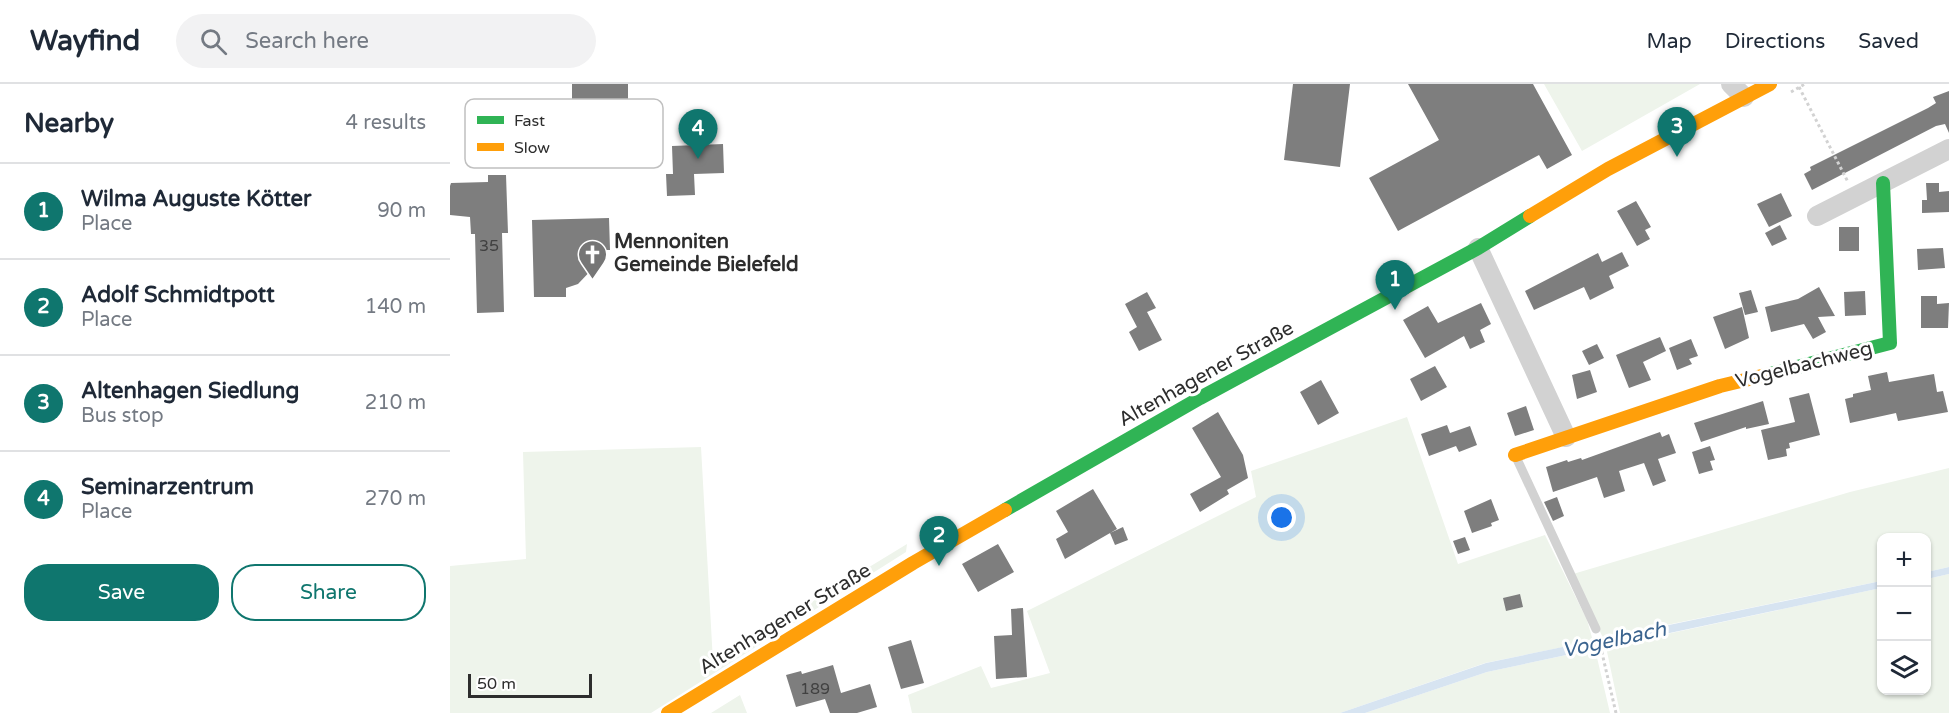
<!DOCTYPE html>
<html lang="en">
<head>
<meta charset="utf-8">
<style>
	:root { --surface:#fff; --page:#f2f2f3; --text:#1f2937; --muted:#747a83; --line:#e0e1e3; --accent:#0f766e }
	body { margin:0; font-family:"Varela Round",sans-serif; background:var(--page); color:var(--text) }
	.controls { position:absolute; right:18px; bottom:18px; display:grid; overflow:hidden; border-radius:12px; box-shadow:0 2px 4px #0004 }
	.controls button { width:54px; height:54px; display:grid; place-items:center; padding:0; border:0; border-bottom:2px solid var(--line); background:var(--surface); color:var(--text); font:30px sans-serif }
	.scale { position:absolute; left:18px; bottom:15px; width:124px; box-sizing:border-box; padding-left:6px; border:3px solid #2d2d2d; border-top:0; font-size:16px; line-height:21px; white-space:nowrap; color:#2d2d2d; -webkit-text-stroke:4px #fff; paint-order:stroke }
	.you { position:absolute; left:832px; top:434px; width:21px; height:21px; margin:-15px; border:4px solid #fff; border-radius:50%; background:#1a73e8; box-shadow:0 0 0 9px #1a73e833 }
	.badge { display:grid; place-items:center; width:39px; height:39px; border-radius:50%; background:var(--accent); color:#fff; font-size:20px; font-weight:700 }
	.pin { position:absolute; translate:-50% -50px; filter:drop-shadow(0 2px 3px #0008) }
	.pin::after { content:''; position:absolute; top:32px; width:21px; height:18px; background:inherit; clip-path:polygon(0 0,100% 0,50% 100%) }
	.list { margin:0; padding:0; list-style:none }
	h2 { display:flex; justify-content:space-between; align-items:center; height:78px; margin:0; padding:0 24px; font-size:26px }
	h2 small { font-size:20px; font-weight:400; color:var(--muted) }
	.list li { display:grid; grid-template-columns:39px 1fr auto; gap:18px; align-items:center; box-sizing:border-box; height:96px; padding:0 24px; border-top:2px solid var(--line) }
	.list b { display:block; font-size:22px; white-space:nowrap }
	.list p { margin:0; font-size:20px; white-space:nowrap; color:var(--muted) }
	.list em { font-size:20px; font-style:normal; color:var(--muted) }
	.actions { display:flex; gap:12px; padding:18px 24px }
	.actions a { flex:1; padding:14px 0; border:2px solid var(--accent); border-radius:24px; text-align:center; font-size:21px; color:var(--accent) }
	.actions .main { background:var(--accent); color:#fff }
	.icon { flex:none; width:33px; height:33px; fill:none; stroke:currentColor; stroke-width:2; stroke-linecap:round; stroke-linejoin:round }
	.map { position:relative; flex:none; width:1499px; height:629px; overflow:hidden }
	header { display:flex; align-items:center; gap:36px; box-sizing:border-box; height:84px; padding:0 30px; background:var(--surface); border-bottom:2px solid var(--line) }
	header strong { font-size:28px }
	nav { display:flex; gap:33px; margin-inline-start:auto; font-size:21px }
	.search { width:420px; height:54px; background:var(--page); display:flex; align-items:center; gap:15px; box-sizing:border-box; padding:0 21px; border-radius:33px; color:var(--muted); font-size:22px }
	main { display:flex }
	aside { flex:1; background:var(--surface) }
	.map>svg:first-child { display:block }
</style>
</head>
<body>
<header>
<strong>Wayfind</strong>
<div class="search"><svg class="icon" aria-label="search" viewBox="0 0 24 24"><circle cx="10" cy="10" r="6"/><path d="M15 15l6 6"/></svg>Search here</div>
<nav><a>Map</a><a>Directions</a><a>Saved</a></nav>
</header>
<main>
<aside>
<h2>Nearby<small>4 results</small></h2>
<ul class="list">
<li><span class="badge">1</span><div><b>Wilma Auguste Kötter</b><p>Place</p></div><em>90 m</em></li>
<li><span class="badge">2</span><div><b>Adolf Schmidtpott</b><p>Place</p></div><em>140 m</em></li>
<li><span class="badge">3</span><div><b>Altenhagen Siedlung</b><p>Bus stop</p></div><em>210 m</em></li>
<li><span class="badge">4</span><div><b>Seminarzentrum</b><p>Place</p></div><em>270 m</em></li>
</ul>
<div class="actions"><a class="main">Save</a><a>Share</a></div>
</aside>
<div class="map">
<svg width="1499" height="629" viewBox="0 0 1499 629">
	<rect width="100%" height="100%" fill="#fff"/>
	<path fill="#eef4eb" d="M1094 0H1250L1132 67Z
		M957 333 1008 480 1095 451 1137 536 1143 557 1035 579 890 629H462L458 611 531 582 541 604 600 589 577 527 806 413 801 387Z
		M251 363 263 578 457 460 456 468 201 629H0V482L76 475 73 368Z
		M1499 384V483L1477 488 1476 454H1432L1431 497 1153 554 1123 490 1400 408Z
		M1499 490V629H1170L1156 563 1431 504 1432 606H1476L1477 495Z
		M1145 565 1160 629H915L1037 588Z
		M290 611 297 629H261Z"/>
	<path fill="#d7e4f1" d="M1499 483V490L1477 495V488Z
		M1431 497V504L1037 588 915 629H890L1036 579Z"/>
	<path fill="#7e7e7e" d="M122 0H178V20L160 21V17L122 18Z
		M843 0H900L890 83 834 76Z
		M958 0H1083L1122 71 1097 85 1089 71 948 147 919 94 989 56Z
		M1499 7V49L1495 40 1486 42 1362 106 1354 90 1361 86 1360 83 1478 24 1486 19 1483 13Z
		M273 60 274 89 244 90 245 111 217 112 216 90H223L222 62Z
		M38 91H56L58 149H52L54 228 27 229 25 150H21L20 133 0 131V102L1 99 38 98Z
		M1476 99H1489V108L1499 107V128L1472 129V116H1477Z
		M1331 109 1342 132 1319 143 1307 120Z
		M1186 117 1201 143 1195 146 1200 155 1187 162 1167 127Z
		M159 134 160 166H152L148 179 128 200 116 204V213H84L82 136Z
		M1330 141 1337 155 1322 162 1315 149Z
		M1389 143H1409V167H1389Z
		M1493 164 1495 184 1468 186 1467 165Z
		M1172 168 1179 182 1159 192 1164 204 1140 216 1134 203 1084 226 1075 207 1148 169 1152 178Z
		M1369 203 1385 232 1368 233 1376 248 1363 255 1354 240 1321 248 1315 223 1348 215Z
		M1301 206 1308 228 1295 231 1289 209Z
		M1415 207 1416 231 1395 232 1394 208Z
		M697 208 706 224 697 228 712 256 689 267 679 248 687 243 675 220Z
		M1471 212H1487V220L1499 219 1498 244H1471Z
		M1031 219 1041 240 1030 246 1035 258 1020 265 1014 252 975 274 953 236 978 222 988 239Z
		M1292 223 1299 254 1275 265 1263 233Z
		M1210 253 1216 267 1193 278 1201 296 1179 304 1166 271Z
		M1241 255 1248 272 1239 275 1242 280 1227 286 1219 264Z
		M1147 260 1154 274 1139 281 1132 267Z
		M985 282 997 303 971 317 960 295Z
		M1140 286 1147 308 1127 315 1122 291Z
		M1437 288 1439 298 1484 290 1487 308 1493 307 1498 328 1448 337 1446 329 1400 339 1395 315 1403 313V310L1421 306 1418 292Z
		M871 296 889 329 868 341 850 308Z
		M1359 309 1370 351 1339 359 1340 364 1336 365 1337 372 1318 376 1311 346 1345 338 1339 314Z
		M1313 317 1319 340 1296 345V343L1251 358 1244 339Z
		M1076 322 1084 346 1065 352 1057 329Z
		M768 328 793 371 798 394 777 406 779 410 750 428 740 410 771 393 742 344Z
		M997 341 1000 349 1020 342 1027 361 1009 368 1006 362 979 372 971 350Z
		M1210 348 1212 353 1219 350 1226 369 1208 375 1216 397 1203 402 1194 379 1169 387 1175 407 1154 414 1147 393 1103 408 1096 383 1117 376 1118 378 1131 374 1132 376Z
		M1260 362 1265 376 1260 377 1263 386 1249 390 1242 368Z
		M643 405 667 445 615 475 606 455 618 448 606 427Z
		M1107 413 1114 432 1103 437 1094 418Z
		M1041 415 1049 436 1041 439 1042 442 1022 449 1014 427Z
		M673 443 678 456 665 461 660 449Z
		M1015 453 1020 466 1008 470 1003 457Z
		M548 460 564 488 528 508 512 480Z
		M1070 510 1073 523 1056 527 1053 514Z
		M573 524 577 593 546 595 544 552 562 551 561 525Z
		M461 556 474 599 451 605 438 563Z
		M383 581 391 609 420 600 427 623 407 629H380L375 615 346 623 336 591 351 587 352 590Z"/>
	<g fill="none" stroke-linecap="round" stroke-linejoin="round">
		<path stroke="#d2d2d2" stroke-width="3" stroke-dasharray="3 3" stroke-linecap="butt" d="M1349 3 1398 98
			M1341 8 1355 0
			M1149 556 1166 629"/>
		<path stroke="#d2d2d2" stroke-width="9" d="M1066 373 1146 545"/>
		<path stroke="#d2d2d2" stroke-width="20" d="M1281 0 1294 13
			M1367 132 1499 65
			M1028 164 1116 353"/>
		<path stroke="#30b455" stroke-width="14" d="M1320 290 1440 259 1433 99
			M555 426 750 314 1028 164 1080 132"/>
		<path stroke="#ff9f0a" stroke-width="14" d="M1080 132 1158 85 1320 0
			M1065 371 1270 302 1320 290
			M218 629 463 479 555 426"/>
	</g>
	<defs>
		<symbol id="church-pin" viewBox="-11 -11 22 30"><path d="M0 17L-7.5 6A9.5 9.5 0 1 1 7.5 6Z" fill="#767676" stroke="#fff"/><path d="M-1.2-6h2.4v3.5h3.3v2.4h-3.3V6h-2.4V-.1h-3.3v-2.4h3.3Z" fill="#fff"/></symbol>
	</defs>
	<g fill-rule="evenodd">
		<use href="#church-pin" x="126" y="154" width="33" height="45"/>
	</g>
	<g text-anchor="middle" dominant-baseline="central" stroke-width="6" stroke-linejoin="round" paint-order="stroke">
		<g font-size="16" fill="#414141">
			<text x="39" y="162">35</text>
			<text x="365" y="605">189</text>
		</g>
		<g font-size="20" font-weight="bold" fill="#2d2d2d" stroke="#fff" text-anchor="start">
			<text x="164" y="158">Mennoniten<tspan x="164" dy="23">Gemeinde Bielefeld</tspan></text>
		</g>
		<g font-size="20" fill="#2d2d2d" stroke="#fff">
			<text transform="translate(1354 281) rotate(-14)">Vogelbachweg</text>
			<text transform="translate(756 290) rotate(-29)">Altenhagener Straße</text>
			<text transform="translate(335 535) rotate(-31)">Altenhagener Straße</text>
		</g>
		<g font-size="21" font-style="italic" fill="#3b648f" stroke="#fff">
			<text transform="translate(1164 556) rotate(-12)">Vogelbach</text>
		</g>
	</g>
	<rect x="15" y="15" width="198" height="69" rx="9" fill="#fff" stroke="#c0c0c0" stroke-width="1.5"/>
	<rect x="27" y="32" width="27" height="8" fill="#30b455"/>
	<rect x="27" y="59" width="27" height="8" fill="#ff9f0a"/>
	<g font-size="16" fill="#2d2d2d">
		<text x="64" y="42">Fast</text>
		<text x="64" y="69">Slow</text>
	</g>
</svg>
<div class="controls">
<button>+</button>
<button>−</button>
<button><svg class="icon" aria-label="layers" viewBox="0 0 24 24"><path d="M12 4l9 5-9 5-9-5zM3 14l9 5 9-5"/></svg></button>
</div>
<div class="scale">50 m</div>
<div class="you"></div>
<div class="pin badge" style="left:945px;top:226px">1</div>
<div class="pin badge" style="left:489px;top:482px">2</div>
<div class="pin badge" style="left:1227px;top:73px">3</div>
<div class="pin badge" style="left:248px;top:75px">4</div>
</div>
</main>
</body>
</html>
